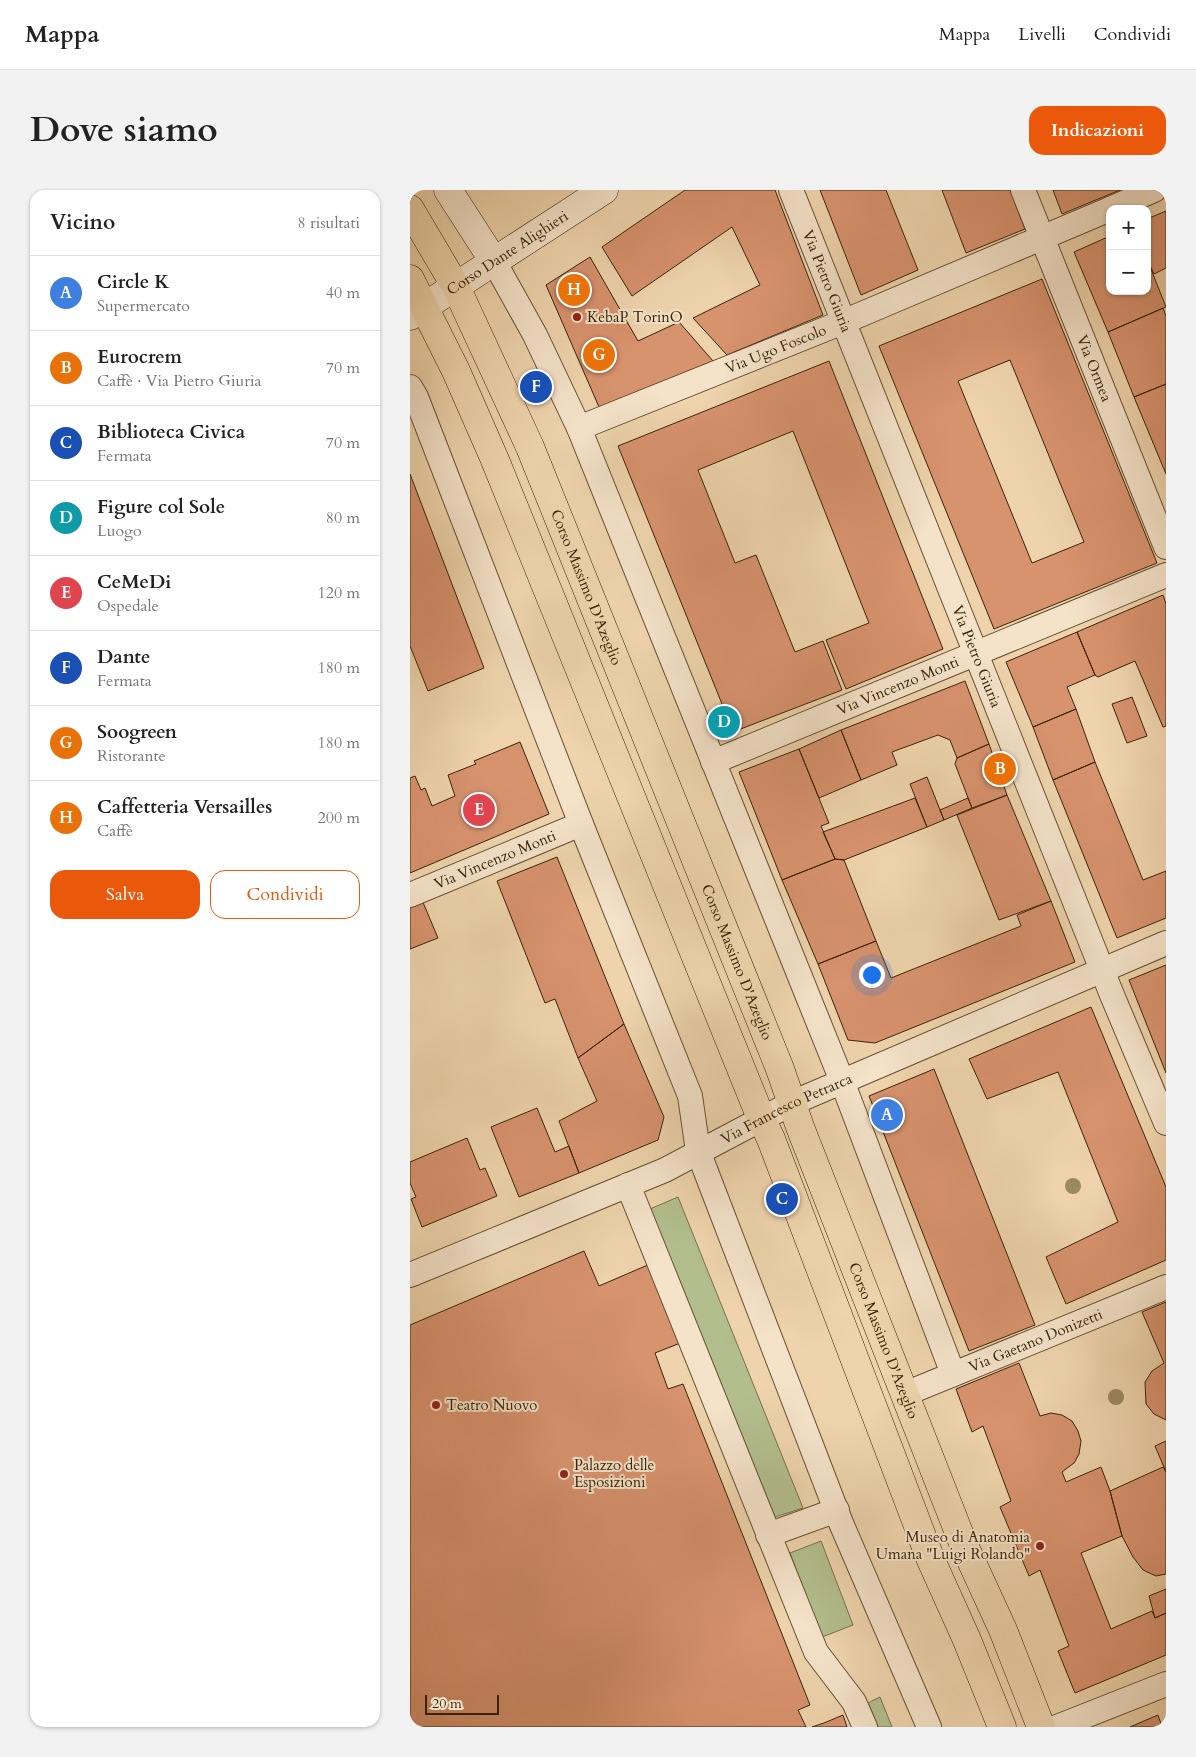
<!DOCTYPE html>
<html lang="it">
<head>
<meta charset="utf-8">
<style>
	:root { --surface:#fff; --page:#f2f2f2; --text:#222; --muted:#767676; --line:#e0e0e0; --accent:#ea580c }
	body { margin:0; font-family:Cardo,serif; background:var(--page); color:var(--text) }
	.controls { position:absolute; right:15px; top:15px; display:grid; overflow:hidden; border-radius:10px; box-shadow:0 1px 4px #0004 }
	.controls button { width:45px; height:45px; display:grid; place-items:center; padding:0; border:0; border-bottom:1px solid var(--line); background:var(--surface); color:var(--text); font:25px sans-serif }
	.scale { position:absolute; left:15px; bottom:12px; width:74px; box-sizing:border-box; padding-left:5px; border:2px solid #392406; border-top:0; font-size:14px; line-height:18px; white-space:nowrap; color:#392406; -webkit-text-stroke:4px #f4e2c9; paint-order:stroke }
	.you { position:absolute; left:461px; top:784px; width:18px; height:18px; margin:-12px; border:4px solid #fff; border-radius:50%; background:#1a73e8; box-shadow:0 0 0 8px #1a73e833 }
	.badge { display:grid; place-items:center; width:32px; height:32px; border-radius:50%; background:var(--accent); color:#fff; font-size:16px; font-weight:700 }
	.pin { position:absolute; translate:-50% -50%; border:2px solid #fff; box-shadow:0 1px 5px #0006 }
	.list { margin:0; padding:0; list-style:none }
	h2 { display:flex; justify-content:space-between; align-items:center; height:65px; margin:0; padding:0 20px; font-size:21px }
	h2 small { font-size:16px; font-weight:400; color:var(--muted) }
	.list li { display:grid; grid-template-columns:32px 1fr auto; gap:15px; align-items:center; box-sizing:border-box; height:75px; padding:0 20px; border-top:1px solid var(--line) }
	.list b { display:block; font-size:19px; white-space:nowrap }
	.list p { margin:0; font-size:16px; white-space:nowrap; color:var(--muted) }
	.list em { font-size:16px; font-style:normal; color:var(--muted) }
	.actions { display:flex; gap:10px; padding:15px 20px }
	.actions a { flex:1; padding:11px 0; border:1px solid var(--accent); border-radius:15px; text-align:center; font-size:18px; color:var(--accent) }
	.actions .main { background:var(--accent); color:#fff }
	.map { position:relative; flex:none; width:756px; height:1537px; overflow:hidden; border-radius:15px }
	header { display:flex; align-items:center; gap:30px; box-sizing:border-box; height:70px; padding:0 25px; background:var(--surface); border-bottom:1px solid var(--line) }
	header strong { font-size:24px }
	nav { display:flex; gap:28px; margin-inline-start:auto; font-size:18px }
	.intro { display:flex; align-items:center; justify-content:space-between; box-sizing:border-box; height:120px; padding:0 30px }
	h1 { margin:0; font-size:35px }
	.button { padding:12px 22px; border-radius:15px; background:var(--accent); color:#fff; font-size:18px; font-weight:700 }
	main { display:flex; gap:30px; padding:0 30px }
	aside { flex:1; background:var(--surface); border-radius:15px; box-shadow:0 1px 4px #0004 }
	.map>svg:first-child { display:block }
</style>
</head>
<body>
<header>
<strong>Mappa</strong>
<nav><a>Mappa</a><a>Livelli</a><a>Condividi</a></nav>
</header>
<div class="intro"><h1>Dove siamo</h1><a class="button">Indicazioni</a></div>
<main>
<aside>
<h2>Vicino<small>8 risultati</small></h2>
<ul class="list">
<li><span class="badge" style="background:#3f7fe0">A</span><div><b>Circle K</b><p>Supermercato</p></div><em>40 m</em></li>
<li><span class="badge" style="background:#e8710a">B</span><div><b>Eurocrem</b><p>Caffè · Via Pietro Giuria</p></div><em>70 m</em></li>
<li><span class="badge" style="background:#1a4fb4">C</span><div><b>Biblioteca Civica</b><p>Fermata</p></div><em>70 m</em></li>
<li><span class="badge" style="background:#0f9aa8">D</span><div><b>Figure col Sole</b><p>Luogo</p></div><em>80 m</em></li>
<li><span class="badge" style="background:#e0444e">E</span><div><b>CeMeDi</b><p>Ospedale</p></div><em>120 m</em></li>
<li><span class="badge" style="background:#1a4fb4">F</span><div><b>Dante</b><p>Fermata</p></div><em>180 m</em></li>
<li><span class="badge" style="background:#e8710a">G</span><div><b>Soogreen</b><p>Ristorante</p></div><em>180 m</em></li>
<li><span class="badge" style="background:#e8710a">H</span><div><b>Caffetteria Versailles</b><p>Caffè</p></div><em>200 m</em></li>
</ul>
<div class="actions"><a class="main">Salva</a><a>Condividi</a></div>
</aside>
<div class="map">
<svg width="756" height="1537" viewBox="0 0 756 1537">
	<rect width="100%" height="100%" fill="#eed3ac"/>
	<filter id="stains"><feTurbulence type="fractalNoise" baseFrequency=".004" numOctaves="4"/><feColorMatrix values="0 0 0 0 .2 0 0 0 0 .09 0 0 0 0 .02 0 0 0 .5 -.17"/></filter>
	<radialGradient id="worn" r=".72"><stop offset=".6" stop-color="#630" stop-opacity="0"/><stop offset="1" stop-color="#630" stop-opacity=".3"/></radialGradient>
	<path fill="#b3be8e" stroke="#76714a" d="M268 1007 393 1318 365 1327 240 1019Z
		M411 1351 443 1435 412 1447 380 1363Z
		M470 1507 482 1537H468L458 1513Z"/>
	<path fill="#d7926e" stroke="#392406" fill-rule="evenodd" d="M275 0H365L413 125 317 165 283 128 350 95 322 37 222 106 192 57Z
		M410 0H476L508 80 451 105Z
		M532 0H600L615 39 556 63Z
		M643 0H710L652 24Z
		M756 21V78L744 84 737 69V29Z
		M700 46V101H737V69L756 117 698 142 664 62Z
		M180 67 228 151 269 132 303 171 189 217 136 95Z
		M632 89 747 373 584 439 469 156ZM600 170 674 352 622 373 548 191Z
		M753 118 756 126V194L724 207 698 142Z
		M419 171 533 459 436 499 416 450 459 433 383 241 288 280 325 373 346 365 385 462 413 451 432 500 315 545 305 517 312 514 208 256Z
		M756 194V284L724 207Z
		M0 284 74 478 18 501 0 456Z
		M753 405 756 414V536L753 537 725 471 688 487 685 485 667 442Z
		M667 442 685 485 657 497 666 519 623 537 596 472Z
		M555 491 579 554 547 568 540 550 528 545 482 562 487 575 451 590 431 540Z
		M722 507 737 546 717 553 702 514Z
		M666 519 685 572 643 590 623 537Z
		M431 540 451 590 409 608 389 559Z
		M110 552 139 624 0 683V588L5 586 11 600 15 598 22 616 45 606 38 585 66 574 64 571Z
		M579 554 597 605 562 618 545 574 547 568Z
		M389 559 419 633 411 636 425 669 372 690 329 582Z
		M685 572 733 690 756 681V728L707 748 643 590Z
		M517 587 534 630 517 637 500 594Z
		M597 605 641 711 589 730 547 625Z
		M505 608 517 637 434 670 425 669 413 642Z
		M558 608 562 618 534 630 530 620Z
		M147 667 214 834 168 868 145 809 135 813 87 691Z
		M425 669 434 670 466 751 408 774 372 690Z
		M12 710 28 748 0 759V715Z
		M641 711 665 772 465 853 438 850 408 774 466 751 481 788 611 736 607 725Z
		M756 775V883L719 790Z
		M681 817 756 997V1070L656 1114 636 1067 708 1032 648 882 577 909 559 869Z
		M214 834 254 927 248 950 169 983 149 931 187 911 168 868Z
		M524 879 625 1135 559 1161 459 906Z
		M127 918 145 962 159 956 169 983 109 1007 81 937Z
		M57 948 70 980 75 978 87 1006 12 1037 1 1009 6 1007 0 993V972Z
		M174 1061 189 1096 240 1074 273 1152 245 1163 258 1199 273 1194 400 1515 388 1520 396 1537H0V1135Z
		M756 1112V1230L744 1224 736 1214 735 1192 742 1181 754 1173 732 1122Z
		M609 1173 630 1226 641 1223 652 1225 662 1231 668 1241 671 1251 669 1264 664 1273 652 1282 656 1292 691 1277 700 1301 712 1346 671 1363 701 1439 742 1421 745 1428 756 1423V1465L665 1503 648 1461 659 1456 630 1380 619 1386 590 1317 601 1311 573 1236 562 1242 546 1199Z
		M756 1251V1282L745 1256Z
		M753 1277 756 1282V1384L746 1386 733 1380 723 1367 712 1346 700 1301Z
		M756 1399V1423L745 1428 739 1406Z
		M433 1525 437 1537H402L414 1533Z
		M748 1525 752 1537H720Z"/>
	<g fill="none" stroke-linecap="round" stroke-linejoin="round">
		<defs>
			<g id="street">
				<path id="s1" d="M381 0 702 805 756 933"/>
				<path id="s2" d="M613 0 756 357"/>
				<path d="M700 19 744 0"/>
				<path d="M85 73 125 145 169 238 432 891 543 1184"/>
				<path d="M0 197 6 207 171 634 280 906 288 961 431 1333 519 1537"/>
				<path id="s3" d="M169 238 433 132 700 19"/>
				<path id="s4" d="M303 572 756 385"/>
				<path id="s5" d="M0 705 171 634"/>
				<path d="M218 995 406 1462 444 1512 455 1537"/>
				<path id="s6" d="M0 1085 255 980 382 913 756 753"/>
				<path id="s7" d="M495 1204 756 1097"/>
				<path d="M358 1345 427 1320"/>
				<path d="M647 1537 756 1494"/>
			</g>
			<g id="secondary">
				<path d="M38 0 85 73"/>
				<path id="s8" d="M0 126 194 0"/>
			</g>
			<g id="primary">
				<path id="s9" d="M0 19 46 97 120 257 370 879 390 937 553 1353 593 1440 631 1537"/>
				<path d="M0 89 46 181 85 270 351 928 361 949 521 1370 557 1450 592 1537"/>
			</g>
		</defs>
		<use href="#street" stroke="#665030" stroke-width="26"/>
		<use href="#secondary" stroke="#392406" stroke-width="29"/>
		<use href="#primary" stroke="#392406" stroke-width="29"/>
		<use href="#street" stroke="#f4e2c9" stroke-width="24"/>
		<use href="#secondary" stroke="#f4e2c9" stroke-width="28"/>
		<use href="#primary" stroke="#eed3ac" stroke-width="28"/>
	</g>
	<g fill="#9c8863">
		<circle cx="663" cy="996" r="8"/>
		<circle cx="706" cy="1207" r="8"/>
	</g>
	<g fill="#8f2418" stroke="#f4e2c9" stroke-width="2">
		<circle cx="167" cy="127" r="5"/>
		<circle cx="26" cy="1215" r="5"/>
		<circle cx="154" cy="1284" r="5"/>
		<circle cx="630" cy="1356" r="5"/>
	</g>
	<g text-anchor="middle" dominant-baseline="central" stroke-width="4" stroke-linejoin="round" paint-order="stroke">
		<g font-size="15" fill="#392406" stroke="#f4e2c9">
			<text stroke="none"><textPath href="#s8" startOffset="116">Corso Dante Alighieri</textPath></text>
			<text stroke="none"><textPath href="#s1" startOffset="98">Via Pietro Giuria</textPath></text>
			<text stroke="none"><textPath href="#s3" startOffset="212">Via Ugo Foscolo</textPath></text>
			<text stroke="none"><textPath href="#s2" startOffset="192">Via Ormea</textPath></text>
			<text stroke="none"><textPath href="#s9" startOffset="418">Corso Massimo D'Azeglio</textPath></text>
			<text stroke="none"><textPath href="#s1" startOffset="502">Via Pietro Giuria</textPath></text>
			<text stroke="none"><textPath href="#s4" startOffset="200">Via Vincenzo Monti</textPath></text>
			<text stroke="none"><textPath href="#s5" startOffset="92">Via Vincenzo Monti</textPath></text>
			<text stroke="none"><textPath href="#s9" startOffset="822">Corso Massimo D'Azeglio</textPath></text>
			<text stroke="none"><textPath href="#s6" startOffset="412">Via Francesco Petrarca</textPath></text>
			<text stroke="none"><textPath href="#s9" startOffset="1228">Corso Massimo D'Azeglio</textPath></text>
			<text stroke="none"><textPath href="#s7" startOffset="141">Via Gaetano Donizetti</textPath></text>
		</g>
		<g font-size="15" fill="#392406" stroke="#f4e2c9" text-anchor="start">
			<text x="177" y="127">KebaP TorinO</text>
			<text x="36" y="1215">Teatro Nuovo</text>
			<text x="164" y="1275">Palazzo delle<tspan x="164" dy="17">Esposizioni</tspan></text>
			<text x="620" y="1347" text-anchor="end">Museo di Anatomia<tspan x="620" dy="17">Umana "Luigi Rolando"</tspan></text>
		</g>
	</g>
	<rect width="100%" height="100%" filter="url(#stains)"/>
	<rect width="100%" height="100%" fill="url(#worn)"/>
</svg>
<div class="controls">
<button>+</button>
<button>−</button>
</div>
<div class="scale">20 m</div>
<div class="you"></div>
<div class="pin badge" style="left:477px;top:925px;background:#3f7fe0">A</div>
<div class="pin badge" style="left:590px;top:579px;background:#e8710a">B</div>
<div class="pin badge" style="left:372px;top:1009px;background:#1a4fb4">C</div>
<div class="pin badge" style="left:314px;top:532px;background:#0f9aa8">D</div>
<div class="pin badge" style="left:69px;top:620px;background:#e0444e">E</div>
<div class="pin badge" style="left:126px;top:197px;background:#1a4fb4">F</div>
<div class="pin badge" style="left:189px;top:165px;background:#e8710a">G</div>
<div class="pin badge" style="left:164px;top:100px;background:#e8710a">H</div>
</div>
</main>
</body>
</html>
